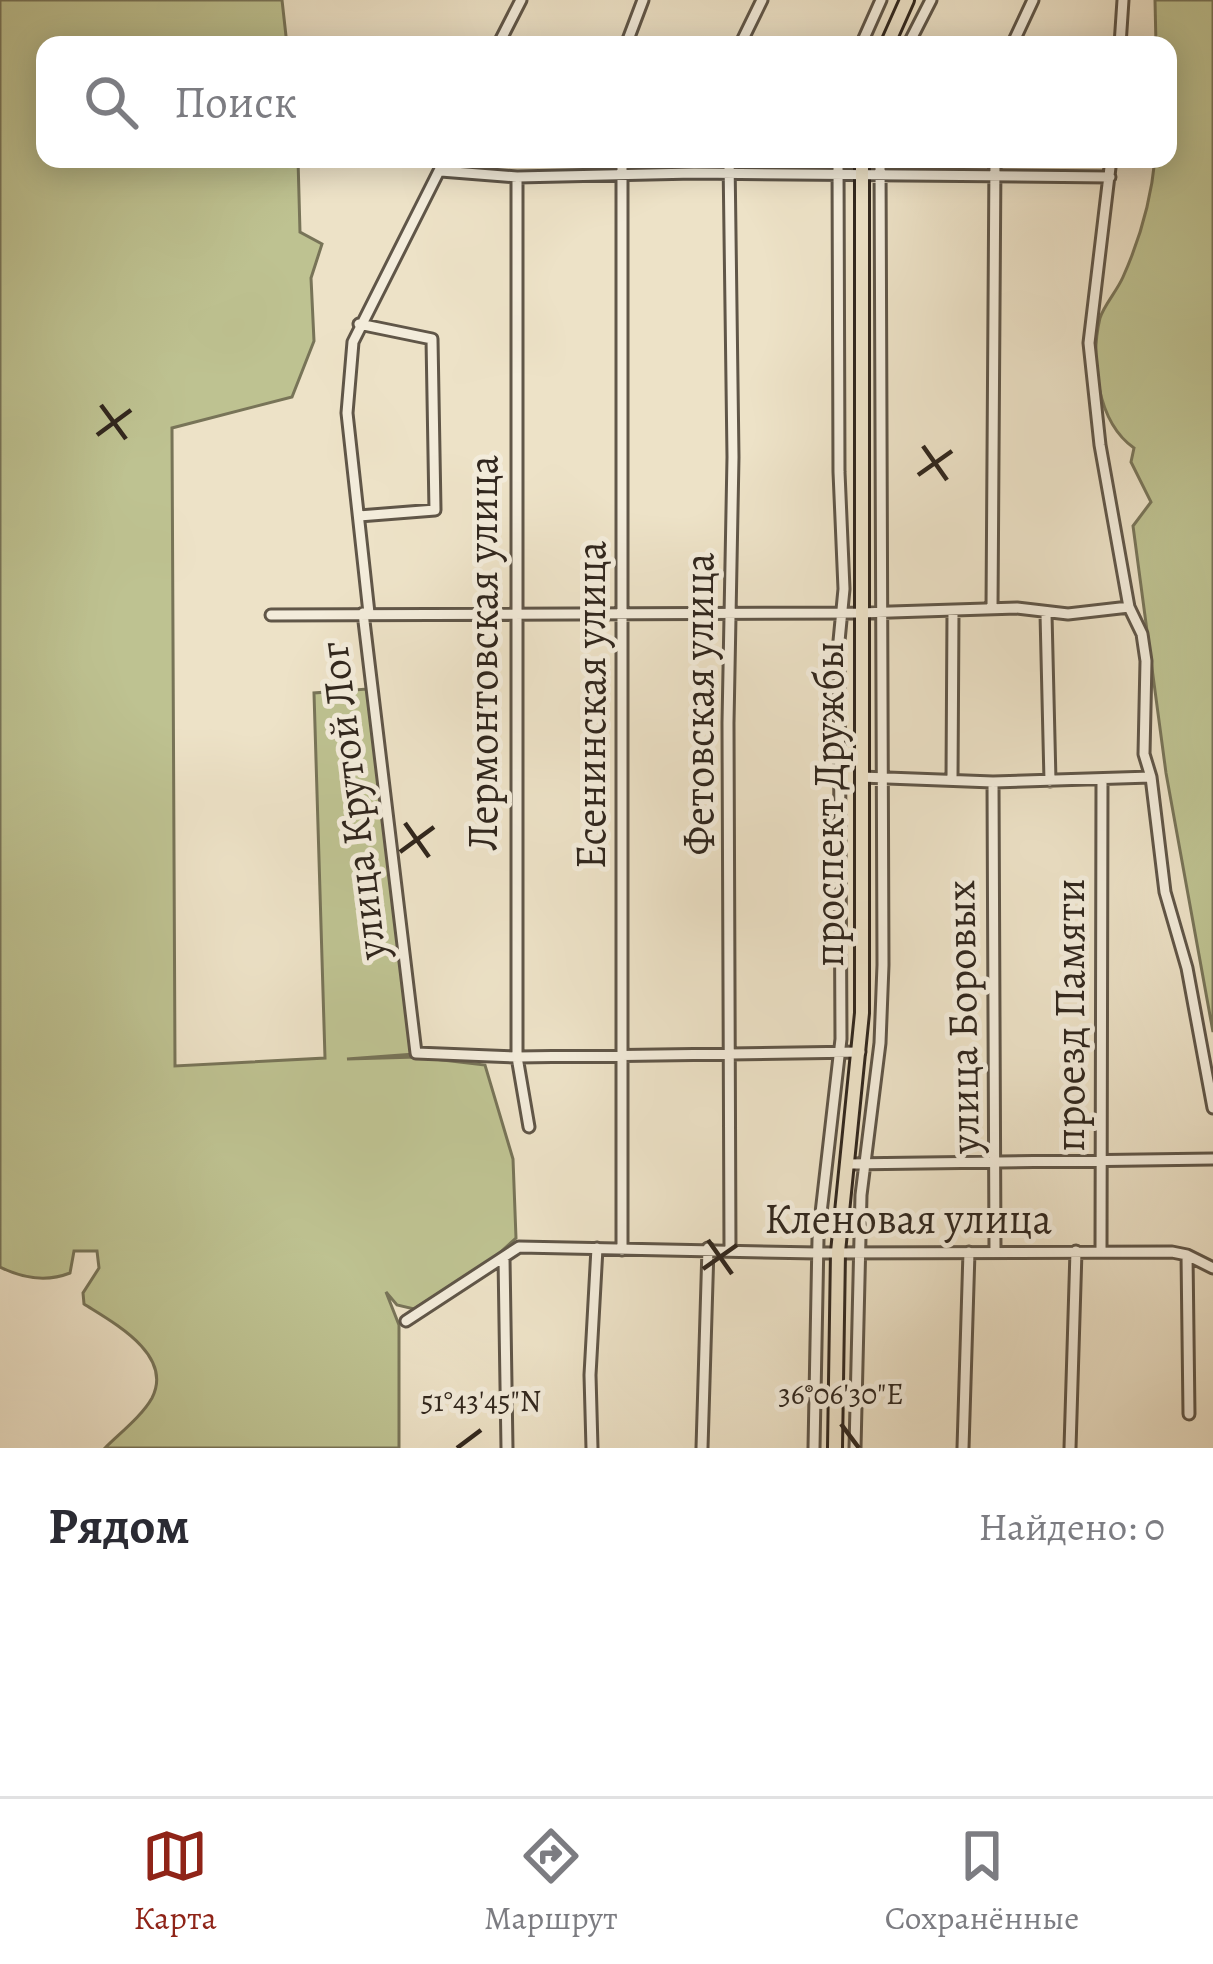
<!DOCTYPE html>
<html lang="ru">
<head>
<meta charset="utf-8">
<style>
	:root { --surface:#fff; --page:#f2f2f3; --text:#2b2b33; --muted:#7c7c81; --line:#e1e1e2; --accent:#8f2418 }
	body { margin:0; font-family:Alegreya,serif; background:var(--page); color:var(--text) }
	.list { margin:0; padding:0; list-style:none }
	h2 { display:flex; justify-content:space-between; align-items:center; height:156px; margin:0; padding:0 48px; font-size:51px }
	h2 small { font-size:39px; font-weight:400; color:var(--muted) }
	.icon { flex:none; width:66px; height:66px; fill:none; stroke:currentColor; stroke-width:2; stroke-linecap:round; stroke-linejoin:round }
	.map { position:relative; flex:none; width:1213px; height:1448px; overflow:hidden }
	.search { position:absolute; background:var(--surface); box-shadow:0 6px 30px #0003; left:36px; right:36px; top:36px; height:132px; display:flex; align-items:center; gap:30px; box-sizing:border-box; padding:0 42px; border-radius:24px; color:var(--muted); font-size:45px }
	.sheet { height:348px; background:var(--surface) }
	nav { display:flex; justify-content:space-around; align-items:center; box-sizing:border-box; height:168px; border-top:3px solid var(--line); background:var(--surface); font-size:33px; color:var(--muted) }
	nav a { display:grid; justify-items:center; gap:6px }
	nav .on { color:var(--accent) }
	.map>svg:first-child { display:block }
</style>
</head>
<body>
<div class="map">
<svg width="1213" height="1448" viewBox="0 0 1213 1448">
	<rect width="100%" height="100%" fill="#ede2c7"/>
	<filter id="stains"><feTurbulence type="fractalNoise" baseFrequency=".00167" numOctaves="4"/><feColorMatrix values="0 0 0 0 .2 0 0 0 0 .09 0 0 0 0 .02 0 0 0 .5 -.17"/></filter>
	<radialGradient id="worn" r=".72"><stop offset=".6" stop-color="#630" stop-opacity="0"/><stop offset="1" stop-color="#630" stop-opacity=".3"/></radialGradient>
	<path fill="#bec291" stroke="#787458" stroke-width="3" d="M0 0H282L287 45H45V159H298L300 232 322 244 311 278 314 341 292 397 172 428 175 1066 325 1058 314 693 367 689 415 1054 347 1059 417 1057 485 1065 513 1159 516 1238 493 1259 414 1309 397 1305 386 1292 399 1325V1448H105C120 1433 142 1416 152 1398 174 1355 114 1323 84 1304L83 1293 99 1268 97 1251H74L70 1273C47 1282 22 1278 0 1267Z
		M1155 0H1213V1032L1166 773 1133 526 1151 502 1131 462 1134 448C1097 422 1090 360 1100 318 1104 305 1117 291 1123 277 1140 239 1151 201 1155 159H1168V45H1156Z"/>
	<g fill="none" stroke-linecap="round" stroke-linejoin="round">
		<defs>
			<path id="minor" d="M498 45 521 0
				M626 45 643 0
				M740 45 762 0
				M861 45 881 0
				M908 45 931 0
				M1012 45 1033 0
				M1120 45 1123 0
				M729 159 733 457 728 723 730 1250
				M1111 159 1089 343 1100 445 1129 607 1142 634 1146 661 1144 754 1151 777 1165 892 1187 968 1213 1108
				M441 171 517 177 694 173 1110 177
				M517 177V1057L529 1127
				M359 516 435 510 432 339 359 324
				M992 608 995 159
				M363 613 416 1053 517 1057 860 1052
				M369 613 347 413 353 342 445 159
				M1046 614 1050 781
				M271 615 860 613 1017 608 1068 614 1129 607
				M861 777 993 782 1151 777
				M952 779 953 612
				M993 782 995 1251
				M848 1164 1213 1159
				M622 1250V159
				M1101 1250 1102 780
				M1187 1255 1189 1414
				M504 1258 507 1448
				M406 1321 519 1247 817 1253 1172 1252 1187 1255 1213 1268
				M592 1448 590 1375 597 1248
				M702 1448 708 1248
				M814 1448 818 1239 841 1039 839 641 844 589 839 472 838 159
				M855 1448 861 1195 880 1043 883 965 880 159
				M963 1448 969 1252
				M1070 1448 1076 1251"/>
			<path id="major" d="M887 45 907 0
				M835 1448 838 1252 862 1013V159"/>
		</defs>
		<use href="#minor" stroke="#605648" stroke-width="15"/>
		<use href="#major" stroke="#31271e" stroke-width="18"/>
		<use href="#minor" stroke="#f3ecdb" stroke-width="9"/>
		<use href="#major" stroke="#ede2c7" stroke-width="12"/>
	</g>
	<path fill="none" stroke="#31271e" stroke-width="4.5" d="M101 405 126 439M97 435 131 410M923 446 947 480M918 475 952 451M405 823 429 857M400 852 434 827M708 1240 732 1274M703 1269 737 1245M841 1424 859 1448M457 1448 481 1430"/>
	<g text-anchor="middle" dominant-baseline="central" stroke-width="10" stroke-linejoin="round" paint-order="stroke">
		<g font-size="42" fill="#31271e" stroke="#f3ecdb">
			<text transform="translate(482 653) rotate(-90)">Лермонтовская улица</text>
			<text transform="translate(698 704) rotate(-90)">Фетовская улица</text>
			<text transform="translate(590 705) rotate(-90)">Есенинская улица</text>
			<text transform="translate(352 801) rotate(-97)">улица Крутой Лог</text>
			<text transform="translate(828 804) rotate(-90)">проспект Дружбы</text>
			<text transform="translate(1069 1015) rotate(-90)">проезд Памяти</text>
			<text transform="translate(962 1017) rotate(-91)">улица Боровых</text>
			<text x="908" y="1218">Кленовая улица</text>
		</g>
	</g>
	<g font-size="30" text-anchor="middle" fill="#31271e" stroke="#f3ecdb" stroke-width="10" stroke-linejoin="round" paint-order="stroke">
		<text x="841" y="1404">36°06'30"E</text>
		<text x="481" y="1411">51°43'45"N</text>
	</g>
	<rect width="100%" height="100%" filter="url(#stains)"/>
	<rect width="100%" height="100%" fill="url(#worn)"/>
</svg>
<div class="search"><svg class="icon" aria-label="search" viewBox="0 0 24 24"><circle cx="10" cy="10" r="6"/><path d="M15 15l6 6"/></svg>Поиск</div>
</div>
<section class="sheet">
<h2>Рядом<small>Найдено: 0</small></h2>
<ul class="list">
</ul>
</section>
<nav>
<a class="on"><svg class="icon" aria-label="map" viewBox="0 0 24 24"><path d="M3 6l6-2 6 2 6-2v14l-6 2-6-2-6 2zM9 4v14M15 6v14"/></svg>Карта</a>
<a><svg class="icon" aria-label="directions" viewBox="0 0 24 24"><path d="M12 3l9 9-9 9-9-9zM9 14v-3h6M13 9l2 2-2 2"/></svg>Маршрут</a>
<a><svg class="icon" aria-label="saved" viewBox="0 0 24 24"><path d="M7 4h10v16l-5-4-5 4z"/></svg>Сохранённые</a>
</nav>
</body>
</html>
